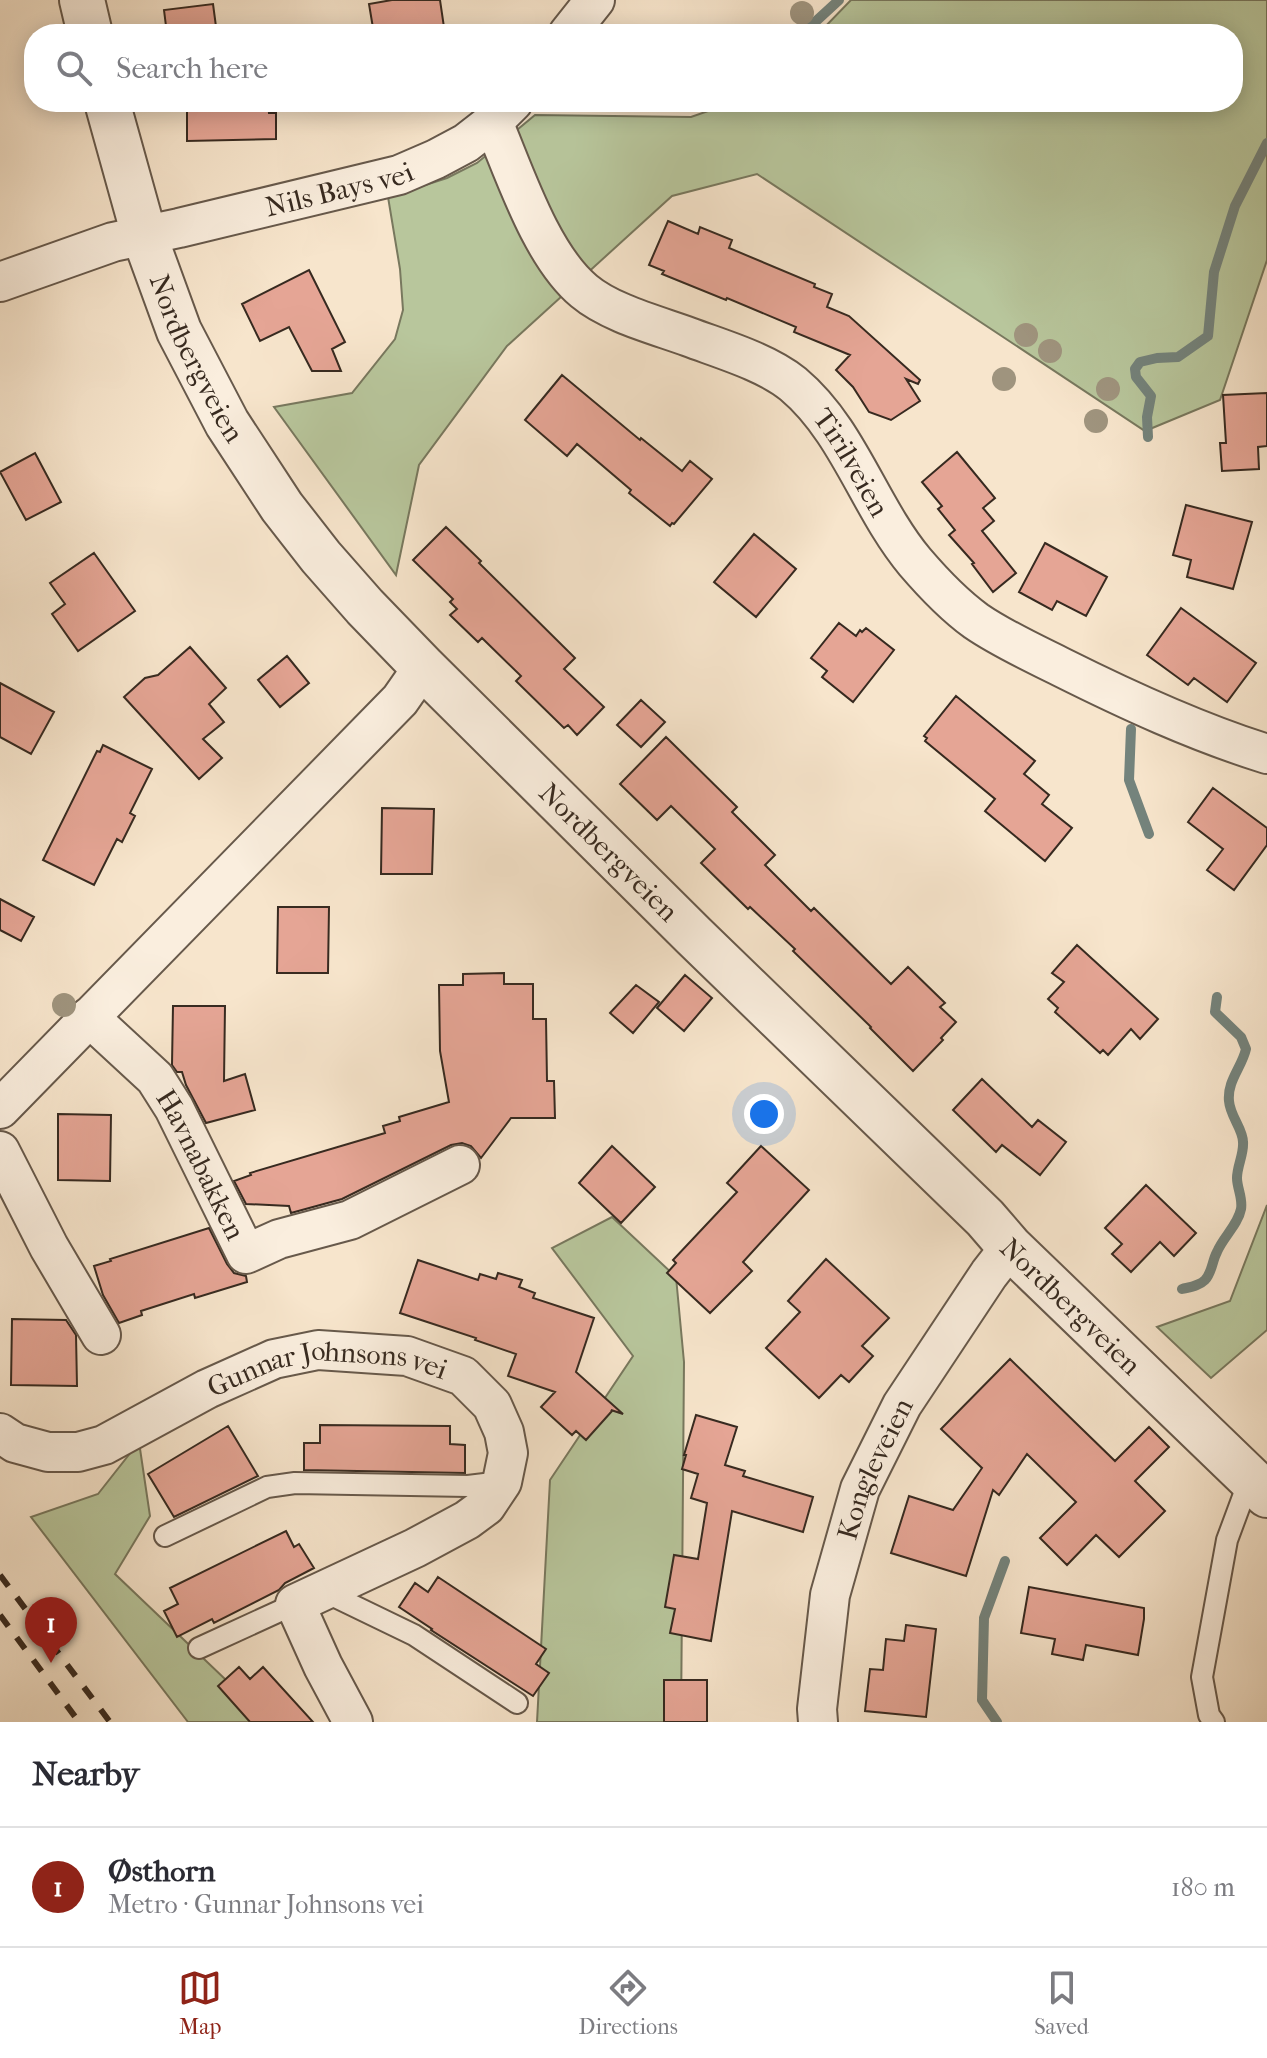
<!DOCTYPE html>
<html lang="en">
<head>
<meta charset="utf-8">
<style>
	:root { --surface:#fff; --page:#f2f2f3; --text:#2b2b33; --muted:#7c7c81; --line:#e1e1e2; --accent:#8f2418 }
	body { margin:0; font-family:"IM FELL French Canon",serif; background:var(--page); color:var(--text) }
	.you { position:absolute; left:764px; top:1114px; width:28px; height:28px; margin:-20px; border:6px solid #fff; border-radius:50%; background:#1a73e8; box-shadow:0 0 0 12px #1a73e833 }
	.badge { display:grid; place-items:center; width:52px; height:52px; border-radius:50%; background:var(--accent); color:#fff; font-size:26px; font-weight:700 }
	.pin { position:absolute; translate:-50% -66px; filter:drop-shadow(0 2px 4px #0008) }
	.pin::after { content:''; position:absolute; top:42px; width:28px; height:24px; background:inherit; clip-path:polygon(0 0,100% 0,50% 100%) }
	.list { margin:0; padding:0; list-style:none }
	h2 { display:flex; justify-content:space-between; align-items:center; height:104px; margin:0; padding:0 32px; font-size:34px }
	h2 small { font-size:26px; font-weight:400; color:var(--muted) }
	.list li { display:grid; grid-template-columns:52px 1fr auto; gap:24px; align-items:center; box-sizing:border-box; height:120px; padding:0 32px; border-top:2px solid var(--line) }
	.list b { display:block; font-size:30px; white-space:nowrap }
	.list p { margin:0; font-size:26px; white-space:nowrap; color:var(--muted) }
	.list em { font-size:26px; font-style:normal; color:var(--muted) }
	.icon { flex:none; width:44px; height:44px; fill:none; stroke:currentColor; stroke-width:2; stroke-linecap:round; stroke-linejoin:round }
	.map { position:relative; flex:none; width:1267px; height:1722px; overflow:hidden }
	.search { position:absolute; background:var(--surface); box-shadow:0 4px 20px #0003; left:24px; right:24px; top:24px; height:88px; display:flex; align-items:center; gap:20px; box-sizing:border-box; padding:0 28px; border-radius:32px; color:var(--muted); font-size:30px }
	.sheet { height:224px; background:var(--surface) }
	nav { display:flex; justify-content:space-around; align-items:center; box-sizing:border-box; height:112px; border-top:2px solid var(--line); background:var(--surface); font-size:22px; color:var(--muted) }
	nav a { display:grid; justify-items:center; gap:4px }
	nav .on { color:var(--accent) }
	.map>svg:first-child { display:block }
</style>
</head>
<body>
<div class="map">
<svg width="1267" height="1722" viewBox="0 0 1267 1722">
	<rect width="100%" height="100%" fill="#f7e5cc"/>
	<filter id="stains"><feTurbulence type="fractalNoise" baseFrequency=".0025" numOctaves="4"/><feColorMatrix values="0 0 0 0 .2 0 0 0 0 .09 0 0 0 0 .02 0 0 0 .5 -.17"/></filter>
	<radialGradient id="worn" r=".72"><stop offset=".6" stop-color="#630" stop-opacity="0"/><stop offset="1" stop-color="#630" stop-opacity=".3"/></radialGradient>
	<path fill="#b8c69c" stroke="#78785e" stroke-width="2" d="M851 0H1267V260L1220 400 1145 431 757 174 672 196 507 346 419 465 396 575 274 407 352 393 395 339 403 310 400 269 388 197 447 178 477 163 535 115 691 117 734 102H1233V34H818Z
		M1267 1205V1330L1211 1378 1157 1327 1230 1301Z
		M612 1217 676 1277 684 1362 681 1722H537L550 1480 633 1356 552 1248Z
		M139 1442 150 1516 115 1574 270 1722H188L31 1517 98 1494Z"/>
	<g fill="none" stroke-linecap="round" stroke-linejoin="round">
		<path stroke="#74837c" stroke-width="10" d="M802 34 839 0
			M1148 437 1147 417 1151 396 1136 377 1135 369 1140 362 1157 358 1178 357 1208 336 1214 272 1235 206 1267 143
			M1131 729 1129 780 1149 834
			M1182 1289C1190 1287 1199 1286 1205 1280 1212 1273 1212 1261 1217 1252 1223 1237 1238 1225 1241 1209 1243 1198 1237 1188 1237 1178 1237 1166 1244 1154 1243 1142 1243 1129 1230 1116 1229 1101 1227 1081 1242 1067 1246 1049L1241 1037 1215 1012 1217 997
			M997 1722 982 1700 984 1618 1005 1561"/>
	</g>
	<path fill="#e5a595" stroke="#372a20" stroke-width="2" d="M392 0H440L445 34H374L369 4Z
		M213 4 217 34H167L164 10Z
		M187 102H268L269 113H276V139L187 141Z
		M668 221 698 234 700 227 732 240 729 248 815 284 814 287 832 294 827 307 849 316 920 380 918 384 906 379 920 401 891 420 869 412 853 387 836 370 850 355 794 332 796 327 727 298 726 300 662 274 664 271 649 265Z
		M309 270 345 342 332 349 341 371H312L289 327 260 341 242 304Z
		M562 375 640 440 641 438 682 471 690 461 712 479 674 524 672 523 670 526 629 493 631 490 577 444 567 456 525 420Z
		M1267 393V446L1258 447 1259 469 1222 471 1220 443H1226L1223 395Z
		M957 452 995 498 983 508 994 521 982 531 1016 573 993 592 972 564 974 563 949 535 955 530 938 509 942 506 922 482Z
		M35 453 61 502 26 520 0 472Z
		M1186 505 1252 522 1233 589 1187 577 1191 560 1173 555Z
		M446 527 481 561 479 563 575 658 564 669 604 707 577 735 568 725 564 728 516 681 521 676 482 638 478 642 450 615 457 609 450 602 453 599 413 560Z
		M754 534 796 569 756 617 714 582Z
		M1045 543 1107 577 1086 616 1057 601 1052 610 1019 592Z
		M94 553 135 611 78 651 52 614 65 604 50 583Z
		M1181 608 1256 663 1227 702 1194 678 1188 685 1147 655Z
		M839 623 856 636 860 630 862 632 866 628 894 650 853 702 822 677 827 671 811 658Z
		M190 647 226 688 209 704 224 722 203 739 222 758 199 779 124 697 145 678 158 675Z
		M287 656 309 683 280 707 258 680Z
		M0 683 54 712 31 754 0 737Z
		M956 696 1035 761 1024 774 1049 795 1042 804 1072 828 1045 861 985 811 995 799 925 741 927 738 924 736Z
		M641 700 665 722 641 747 617 725Z
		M666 737 737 807 732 812 775 855 765 865 811 911 814 908 891 984 908 967 945 1003 940 1007 956 1022 941 1038 943 1040 913 1071 870 1028 871 1027 793 951 795 949 750 907 748 909 701 863 715 849 671 806 657 820 620 784Z
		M103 745 152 769 130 813 135 816 122 842 117 839 94 885 43 860 97 751 100 752Z
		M1213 788 1267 828V845L1234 890 1207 870 1223 849 1188 822Z
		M382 808 434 809 432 874H381Z
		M0 899 34 917 21 941 0 930Z
		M278 907H329L328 973H277Z
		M1077 945 1158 1019 1140 1039 1131 1029 1108 1055 1103 1050 1100 1053 1055 1012 1058 1008 1048 999 1064 982 1052 973Z
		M504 973V984H533V1019H546L547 1081H554L555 1118H511L481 1158 471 1146 462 1143 451 1145 342 1199 291 1213 289 1206 246 1204 234 1181 251 1175 250 1173 385 1133 383 1126 400 1121 399 1117 449 1102 440 1051 439 985H463V974Z
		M685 975 712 998 684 1031 657 1008Z
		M636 985 659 1002 633 1033 610 1013Z
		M173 1006H225L224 1081 245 1074 255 1110 206 1123 186 1085 182 1072H177L172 1065Z
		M982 1079 1032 1127 1038 1120 1066 1142 1040 1175 1002 1145 996 1152 953 1110Z
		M58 1114 111 1115 110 1181 58 1180Z
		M612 1146 655 1187 621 1223 579 1183Z
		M761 1146 809 1190 743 1262 752 1271 710 1313 667 1273 676 1263 673 1260 737 1192 727 1183Z
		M1146 1185 1196 1233 1174 1256 1160 1242 1131 1272 1112 1254 1122 1244 1105 1228Z
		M209 1228 227 1264 234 1273 246 1276 247 1282 195 1298 194 1294 141 1311 142 1315 119 1323 103 1295 94 1266 111 1261 110 1259Z
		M826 1259 889 1318 862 1346 873 1356 849 1382 841 1375 819 1398 766 1348 800 1312 788 1301Z
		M418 1260 478 1280 480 1274 496 1279 498 1273 522 1280 519 1287 535 1293 533 1298 594 1318 576 1372 623 1414 611 1410 612 1411 586 1440 576 1431 572 1435 541 1407 555 1392 508 1376 516 1354 475 1340 476 1338 400 1313Z
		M12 1319 66 1320 76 1335 77 1386 11 1385Z
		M1010 1359 1115 1461 1149 1427 1169 1447 1135 1481 1165 1511 1119 1557 1096 1535 1067 1565 1040 1538 1076 1502 1027 1454 999 1495 993 1490 966 1576 891 1553 909 1496 953 1510 982 1468 941 1429Z
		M696 1415 737 1427 725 1465 745 1471 743 1476 813 1497 803 1532 732 1511 711 1641 670 1633 675 1609 665 1607 674 1555 698 1559 707 1503 691 1498 698 1474 682 1469 686 1455H684Z
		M320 1425 450 1426V1444L465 1445V1473L304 1470V1443H320Z
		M228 1426 258 1476 174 1517 148 1474Z
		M286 1531 294 1547 299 1544 314 1568 285 1583 279 1590 214 1623 212 1619 177 1637 164 1611 178 1604 170 1588Z
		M438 1577 546 1649 536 1664 549 1673 533 1696 431 1630 432 1629 399 1607 415 1583 428 1592Z
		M1029 1587 1144 1608V1619L1138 1655 1086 1645 1083 1660 1052 1654 1055 1639 1021 1633Z
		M906 1625 936 1629 926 1717 865 1711 870 1669 883 1670 886 1639 904 1641Z
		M239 1667 250 1679 263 1667 313 1722H250L218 1686Z
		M664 1680H707V1722H664Z"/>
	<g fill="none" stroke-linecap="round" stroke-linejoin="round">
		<defs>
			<path id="service" d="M165 1536 267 1487 295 1483 468 1486 501 1482
				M321 1590 414 1635 517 1703
				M199 1648 295 1604
				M1214 1722 1209 1715 1202 1677 1227 1540 1250 1478"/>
			<g id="minor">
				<path d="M568 34 595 0"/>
				<path id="s1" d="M493 122C515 174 541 255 584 291 610 313 656 325 689 337 721 349 766 362 793 384 849 431 869 507 915 562 933 583 954 605 976 621 1002 639 1033 653 1061 667 1127 700 1196 732 1267 754"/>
				<path id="s2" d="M0 282 113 242 179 228 399 175 436 159 466 143 493 122 513 102"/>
				<path id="s3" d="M89 1017 155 1078 174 1108 246 1254 279 1239 350 1220 460 1165"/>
				<path d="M0 1109 400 700 423 667"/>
				<path d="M0 1151 49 1247 101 1335"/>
				<path id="s4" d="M0 1433 15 1443 48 1452H78L104 1445 207 1389 274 1359 318 1350 407 1356 463 1376 492 1405 504 1432 508 1453 502 1482 486 1506 467 1520 415 1548 295 1604 323 1666 353 1722"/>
				<path id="s5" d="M818 1722 817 1709 830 1595 860 1489 902 1405 989 1274 1010 1247"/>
			</g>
			<g id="tertiary">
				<path d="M82 0 90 34"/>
				<path id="s6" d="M107 102 144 235 179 331 227 423 282 507 321 557 365 607 423 667 694 936 985 1218 1010 1247 1267 1495"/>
			</g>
		</defs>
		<use href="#service" stroke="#67594b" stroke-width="24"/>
		<use href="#minor" stroke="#67594b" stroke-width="42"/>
		<use href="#tertiary" stroke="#67594b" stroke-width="48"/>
		<use href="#service" stroke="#faeede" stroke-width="20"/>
		<use href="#minor" stroke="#faeede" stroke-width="38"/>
		<use href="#tertiary" stroke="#faeede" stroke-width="44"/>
		<path stroke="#372a20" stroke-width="6" stroke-dasharray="14 14" stroke-linecap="butt" d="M0 1575 110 1722
			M0 1615 79 1722"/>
	</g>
	<g fill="#9f947e">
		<circle cx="802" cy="13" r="12"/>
		<circle cx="1026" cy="335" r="12"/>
		<circle cx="1050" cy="351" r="12"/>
		<circle cx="1004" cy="379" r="12"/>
		<circle cx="1108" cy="389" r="12"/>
		<circle cx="1096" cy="421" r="12"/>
		<circle cx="64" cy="1005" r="12"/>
	</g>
	<g text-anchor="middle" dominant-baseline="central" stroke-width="6" stroke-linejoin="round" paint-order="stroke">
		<g font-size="28" fill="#372a20" stroke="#faeede">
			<text stroke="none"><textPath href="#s2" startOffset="352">Nils Bays vei</textPath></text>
			<text stroke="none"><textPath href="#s6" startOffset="272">Nordbergveien</textPath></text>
			<text stroke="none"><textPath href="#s1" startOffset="522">Tirilveien</textPath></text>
			<text stroke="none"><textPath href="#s6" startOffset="920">Nordbergveien</textPath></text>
			<text stroke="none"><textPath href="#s3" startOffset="188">Havnabakken</textPath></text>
			<text stroke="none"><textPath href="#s6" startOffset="1568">Nordbergveien</textPath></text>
			<text stroke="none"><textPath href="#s4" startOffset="352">Gunnar Johnsons vei</textPath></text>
			<text stroke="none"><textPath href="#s5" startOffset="262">Kongleveien</textPath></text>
		</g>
	</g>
	<rect width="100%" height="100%" filter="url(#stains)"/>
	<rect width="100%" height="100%" fill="url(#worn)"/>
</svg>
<div class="you"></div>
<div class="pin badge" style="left:51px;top:1663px">1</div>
<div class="search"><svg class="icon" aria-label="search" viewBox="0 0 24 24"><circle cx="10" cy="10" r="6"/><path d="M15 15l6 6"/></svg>Search here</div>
</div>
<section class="sheet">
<h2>Nearby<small></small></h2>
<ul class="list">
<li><span class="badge">1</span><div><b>Østhorn</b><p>Metro · Gunnar Johnsons vei</p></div><em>180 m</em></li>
</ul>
</section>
<nav>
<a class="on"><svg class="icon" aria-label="map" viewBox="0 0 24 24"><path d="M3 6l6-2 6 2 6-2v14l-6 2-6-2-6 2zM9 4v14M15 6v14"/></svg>Map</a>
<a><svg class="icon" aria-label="directions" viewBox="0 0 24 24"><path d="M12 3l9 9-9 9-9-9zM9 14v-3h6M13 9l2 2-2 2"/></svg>Directions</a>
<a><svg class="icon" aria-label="saved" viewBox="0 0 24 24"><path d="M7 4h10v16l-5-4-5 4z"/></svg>Saved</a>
</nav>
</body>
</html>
